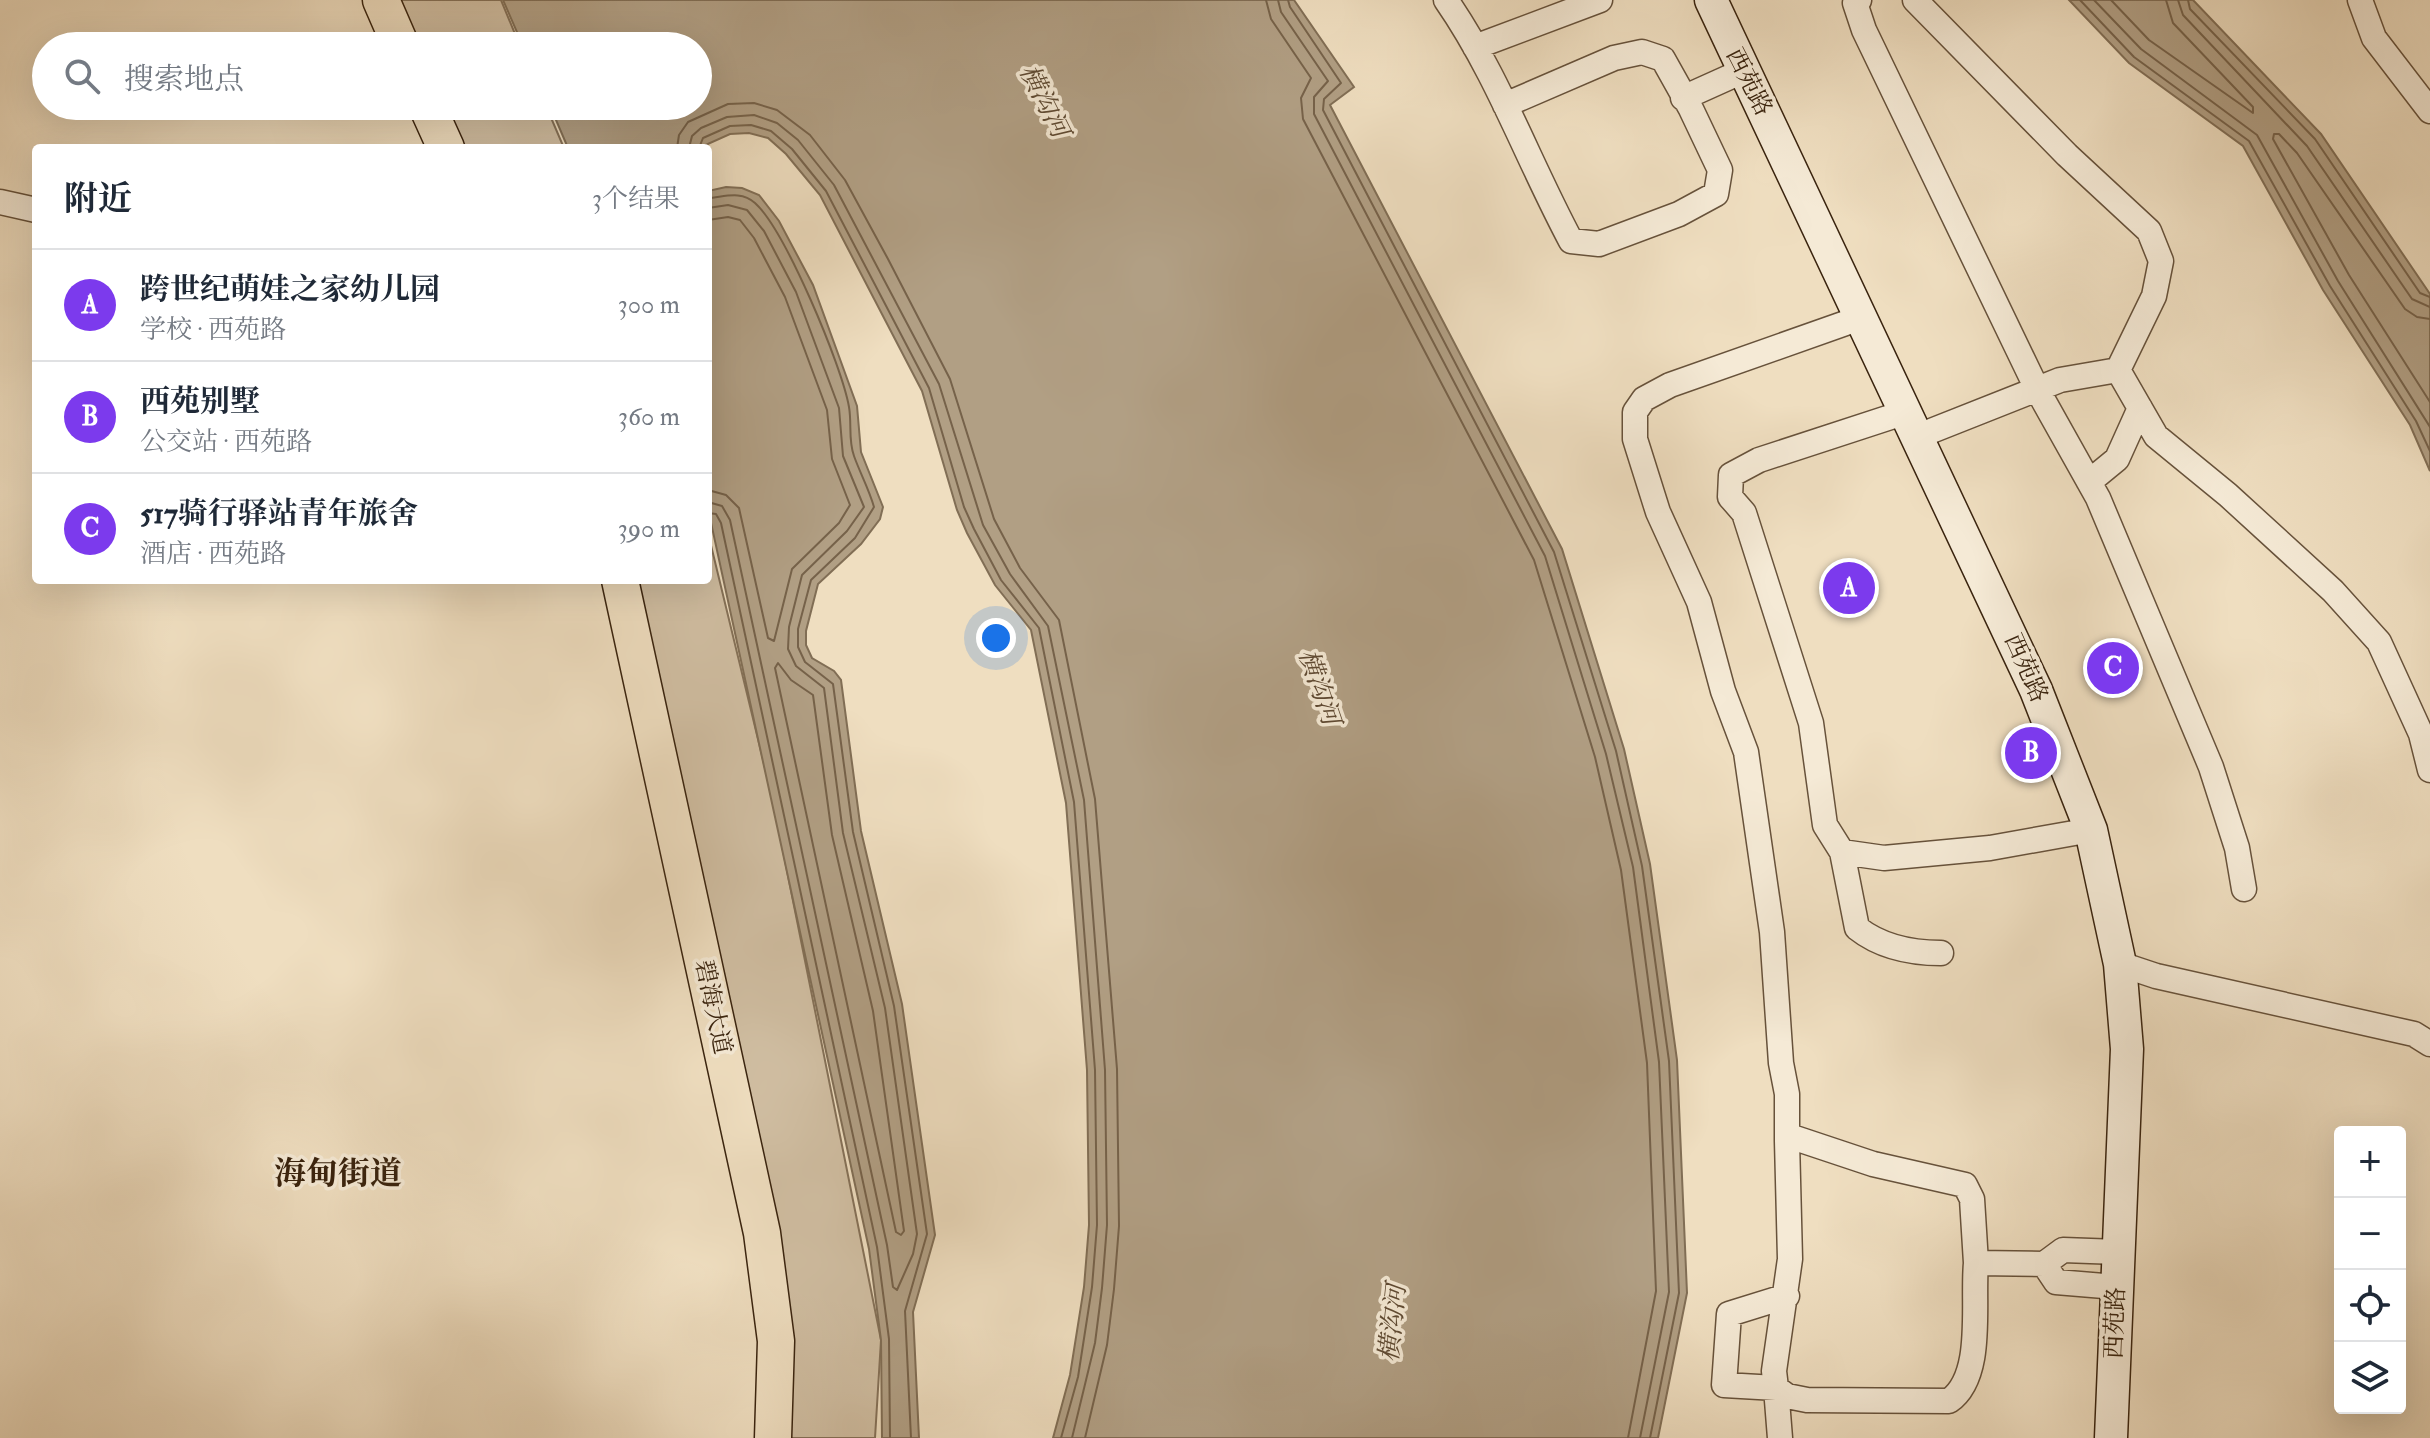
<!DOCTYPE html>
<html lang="zh">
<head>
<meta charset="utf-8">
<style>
	:root { --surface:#fff; --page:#f2f2f3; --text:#1f2937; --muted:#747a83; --line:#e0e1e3; --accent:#7c3aed }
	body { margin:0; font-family:"IM FELL Double Pica","Noto Serif SC",serif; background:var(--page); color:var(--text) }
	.controls { position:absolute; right:24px; bottom:24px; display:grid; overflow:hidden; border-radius:8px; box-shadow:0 8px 32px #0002 }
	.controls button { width:72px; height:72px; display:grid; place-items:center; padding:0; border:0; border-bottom:2px solid var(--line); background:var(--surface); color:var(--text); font:40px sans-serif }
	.you { position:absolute; left:996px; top:638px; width:28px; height:28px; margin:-20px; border:6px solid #fff; border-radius:50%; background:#1a73e8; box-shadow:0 0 0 12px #1a73e833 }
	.badge { display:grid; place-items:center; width:52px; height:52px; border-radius:50%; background:var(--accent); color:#fff; font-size:26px; font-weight:700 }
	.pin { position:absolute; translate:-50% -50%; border:4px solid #fff; box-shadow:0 2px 8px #0006 }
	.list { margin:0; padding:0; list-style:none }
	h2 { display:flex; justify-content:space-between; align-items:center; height:104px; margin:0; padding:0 32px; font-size:34px }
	h2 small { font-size:26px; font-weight:400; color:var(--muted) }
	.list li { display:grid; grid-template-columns:52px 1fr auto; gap:24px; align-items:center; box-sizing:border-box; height:112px; padding:0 32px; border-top:2px solid var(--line) }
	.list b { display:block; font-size:30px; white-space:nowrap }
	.list p { margin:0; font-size:26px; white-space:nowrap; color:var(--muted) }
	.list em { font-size:26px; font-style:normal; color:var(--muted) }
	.icon { flex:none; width:44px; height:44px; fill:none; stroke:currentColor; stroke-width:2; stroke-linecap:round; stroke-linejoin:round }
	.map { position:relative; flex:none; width:2430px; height:1438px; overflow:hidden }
	.search { position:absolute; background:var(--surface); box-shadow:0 8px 32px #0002; left:32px; top:32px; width:680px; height:88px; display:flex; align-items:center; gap:20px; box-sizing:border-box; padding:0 28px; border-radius:44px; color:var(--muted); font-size:30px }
	.panel { position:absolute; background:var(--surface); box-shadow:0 8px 32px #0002; left:32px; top:144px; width:680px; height:440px; border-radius:8px }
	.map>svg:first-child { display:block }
</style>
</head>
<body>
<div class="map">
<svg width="2430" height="1438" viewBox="0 0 2430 1438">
	<rect width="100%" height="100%" fill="#efdec0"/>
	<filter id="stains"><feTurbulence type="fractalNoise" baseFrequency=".0025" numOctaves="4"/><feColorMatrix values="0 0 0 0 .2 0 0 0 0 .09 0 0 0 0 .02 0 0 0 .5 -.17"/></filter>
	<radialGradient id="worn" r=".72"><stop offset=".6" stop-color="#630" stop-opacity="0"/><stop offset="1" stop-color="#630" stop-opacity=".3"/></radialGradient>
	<path fill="#d0bea2" stroke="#857158" stroke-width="2" d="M398 0H501L520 46H417Z
		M443 106H546L564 148H460Z
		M708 533 773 801 881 1340 875 1438H770L774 1324 618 580H708Z"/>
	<path fill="#b19f84" stroke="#816e55" stroke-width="2" d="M503 0H1294L1354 87 1330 105 1562 549 1624 749 1650 864 1677 1060 1687 1293 1658 1438H1053L1070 1375 1084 1287 1089 1225 1087 1070 1066 803 1031 630 995 585 967 533 957 510 922 391 820 195 786 154 768 138 749 133 730 134 699 148H568L550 106H698V46H523Z
		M2069 0H2193L2321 134 2430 294V471L2410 425 2323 290 2243 146 2129 63Z
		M726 187 742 188 759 195 779 221 813 285 857 406 861 452 883 507 880 519 861 544 818 584 806 631V645L812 658 834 671 841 680 861 831 902 1004 935 1235 913 1312 919 1438H882L881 1340 869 1249 708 509V191Z"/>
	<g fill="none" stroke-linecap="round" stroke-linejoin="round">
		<path stroke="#76624a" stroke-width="2" d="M1266 0 1271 19 1311 78 1301 98 1303 119 1534 560 1595 757 1621 870 1647 1063 1656 1291 1628 1438
			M1278 0 1281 12 1328 81 1314 97V114L1545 556 1606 754 1633 867 1659 1062 1669 1292 1640 1438
			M1288 0 1290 7 1341 83 1324 99 1323 110 1554 552 1616 751 1642 866 1669 1061 1679 1293 1650 1438
			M2080 0 2134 57 2249 141 2330 286 2416 421 2430 451
			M2094 0 2141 49 2257 135 2338 281 2430 427
			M2111 0 2149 40 2253 113V107L2173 23 2166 0
			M2178 0 2183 15 2307 146 2412 299 2430 307
			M2188 0 2190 9 2315 139 2420 293 2430 297
			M677 148 679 135 688 122 728 104 754 103 777 110 810 135 845 180 888 259 950 379 994 519 1020 568 1059 620 1095 799 1117 1069 1119 1226 1114 1289 1107 1345 1085 1438
			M689 148 692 136 701 128 727 117 754 115 777 123 798 140 834 185 939 384 983 525 1010 574 1048 626 1084 800 1105 1070 1107 1225 1102 1288 1095 1343 1072 1438
			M699 148 703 138 730 126 751 125 771 131 792 149 826 191 929 388 964 507 974 529 1001 580 1039 628 1074 802 1095 1070 1097 1225 1092 1287 1078 1377 1061 1438
			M708 198C724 197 741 190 755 203 785 230 842 366 849 407 852 424 848 440 854 456 860 473 869 489 874 507L855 538 811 580 798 629V647L805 662 833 684 853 832 894 1006 927 1234 905 1311 911 1438
			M708 208 728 205 747 210 764 231 796 292 839 408 843 456 864 507 847 531 802 575 789 627 788 649 796 666 824 688 843 833 885 1008 917 1234 913 1254 897 1290 893 1287 887 1245 730 520 722 506 708 502
			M708 220 728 217 740 220 754 238 785 297 827 410 832 459 850 505 839 523 792 569 774 641 768 638 739 508 726 495 708 490
			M2430 319 2417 317 2405 309 2297 153 2279 134H2274L2273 139 2349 275 2430 402
			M708 513 716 514 721 523 877 1247 889 1339 890 1438
			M778 663 791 680 813 695 832 835 873 1011 904 1231 901 1235 896 1232 775 668Z"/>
		<defs>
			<path id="minor" d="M1446 0C1498 75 1528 161 1571 241L1599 244 1679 214 1716 194 1720 170 1691 109 1663 59 1642 52 1614 58 1505 105
				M1859 0 1855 3 1864 30 2037 389 2098 498 2211 767 2237 848 2244 889
				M1915 0 2067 155 2149 231 2161 261 2154 296 2118 370 2060 380 1916 437
				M2360 0 2374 38 2430 111
				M1475 47 1600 0
				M1683 98 1743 71
				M0 202 36 210
				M2118 370 2156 436 2228 495 2333 591 2379 642 2421 734 2430 770
				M1906 412 1759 460 1731 475 1730 497 1744 513 1811 723 1825 825 1842 852 1884 858 1990 848 2091 830
				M2089 482 2117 459 2140 408
				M1842 852 1857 928C1881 947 1911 953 1941 953
				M2120 964 2156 976 2414 1034 2430 1044
				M1787 1141V1094L1781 1063 1772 932 1746 752 1723 691 1699 602 1658 512 1635 439V412L1644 399 1670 385 1860 318
				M1976 1263 1972 1199 1965 1185 1873 1164 1795 1138 1787 1141 1790 1259 1774 1371 1776 1388 1787 1396 1807 1400 1949 1401C1985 1376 1972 1303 1976 1263L2044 1264 2056 1282 2116 1287
				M2044 1264 2063 1250 2118 1252
				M1780 1438 1776 1388 1724 1385 1729 1314 1787 1296"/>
			<path id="secondary" d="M1711 0 2036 690 2091 830 2120 964 2127 1049 2111 1438"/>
			<path id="primary" d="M381 0 401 46
				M427 106 446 148
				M620 580 762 1233 776 1341 773 1438"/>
		</defs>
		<use href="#minor" stroke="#67523b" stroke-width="27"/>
		<use href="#secondary" stroke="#3a240f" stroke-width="35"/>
		<use href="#primary" stroke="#3a240f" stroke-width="39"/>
		<use href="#minor" stroke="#f5ead6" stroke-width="24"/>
		<use href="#secondary" stroke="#f5ead6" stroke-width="32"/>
		<use href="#primary" stroke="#efdec0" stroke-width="36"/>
	</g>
	<g text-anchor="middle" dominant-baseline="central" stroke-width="7" stroke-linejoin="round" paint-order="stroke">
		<g font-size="24" fill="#3a240f" stroke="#f5ead6">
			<text transform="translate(1749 82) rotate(63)">西苑路</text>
			<text transform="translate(2026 668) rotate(66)">西苑路</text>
			<text transform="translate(713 1007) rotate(78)">碧海大道</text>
			<text transform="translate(2115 1323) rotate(-88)">西苑路</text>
		</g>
		<g font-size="26" font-style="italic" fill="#5e4932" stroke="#f5ead6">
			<text transform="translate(1044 101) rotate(63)">横沟河</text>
			<text transform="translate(1319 687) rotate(71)">横沟河</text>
			<text transform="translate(1393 1323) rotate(-84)">横沟河</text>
		</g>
		<g font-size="32" font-weight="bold" fill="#3a240f" stroke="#f5ead6">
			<text x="338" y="1174">海甸街道</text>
		</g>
	</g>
	<rect width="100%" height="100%" filter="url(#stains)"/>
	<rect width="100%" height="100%" fill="url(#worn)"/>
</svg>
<div class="controls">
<button>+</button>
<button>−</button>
<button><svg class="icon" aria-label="locate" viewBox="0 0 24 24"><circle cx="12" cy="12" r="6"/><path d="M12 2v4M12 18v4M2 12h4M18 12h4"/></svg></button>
<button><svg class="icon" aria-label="layers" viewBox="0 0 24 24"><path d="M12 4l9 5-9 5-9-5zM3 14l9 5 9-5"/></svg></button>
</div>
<div class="you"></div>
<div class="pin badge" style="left:1849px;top:588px">A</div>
<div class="pin badge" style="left:2031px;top:753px">B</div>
<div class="pin badge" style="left:2113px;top:668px">C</div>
<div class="search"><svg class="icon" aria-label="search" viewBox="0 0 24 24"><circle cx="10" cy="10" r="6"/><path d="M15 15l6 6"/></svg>搜索地点</div>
<section class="panel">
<h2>附近<small>3个结果</small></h2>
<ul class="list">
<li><span class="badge">A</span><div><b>跨世纪萌娃之家幼儿园</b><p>学校 · 西苑路</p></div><em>300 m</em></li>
<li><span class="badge">B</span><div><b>西苑别墅</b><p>公交站 · 西苑路</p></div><em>360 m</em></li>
<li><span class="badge">C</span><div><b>517骑行驿站青年旅舍</b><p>酒店 · 西苑路</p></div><em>390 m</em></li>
</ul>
</section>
</div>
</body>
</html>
